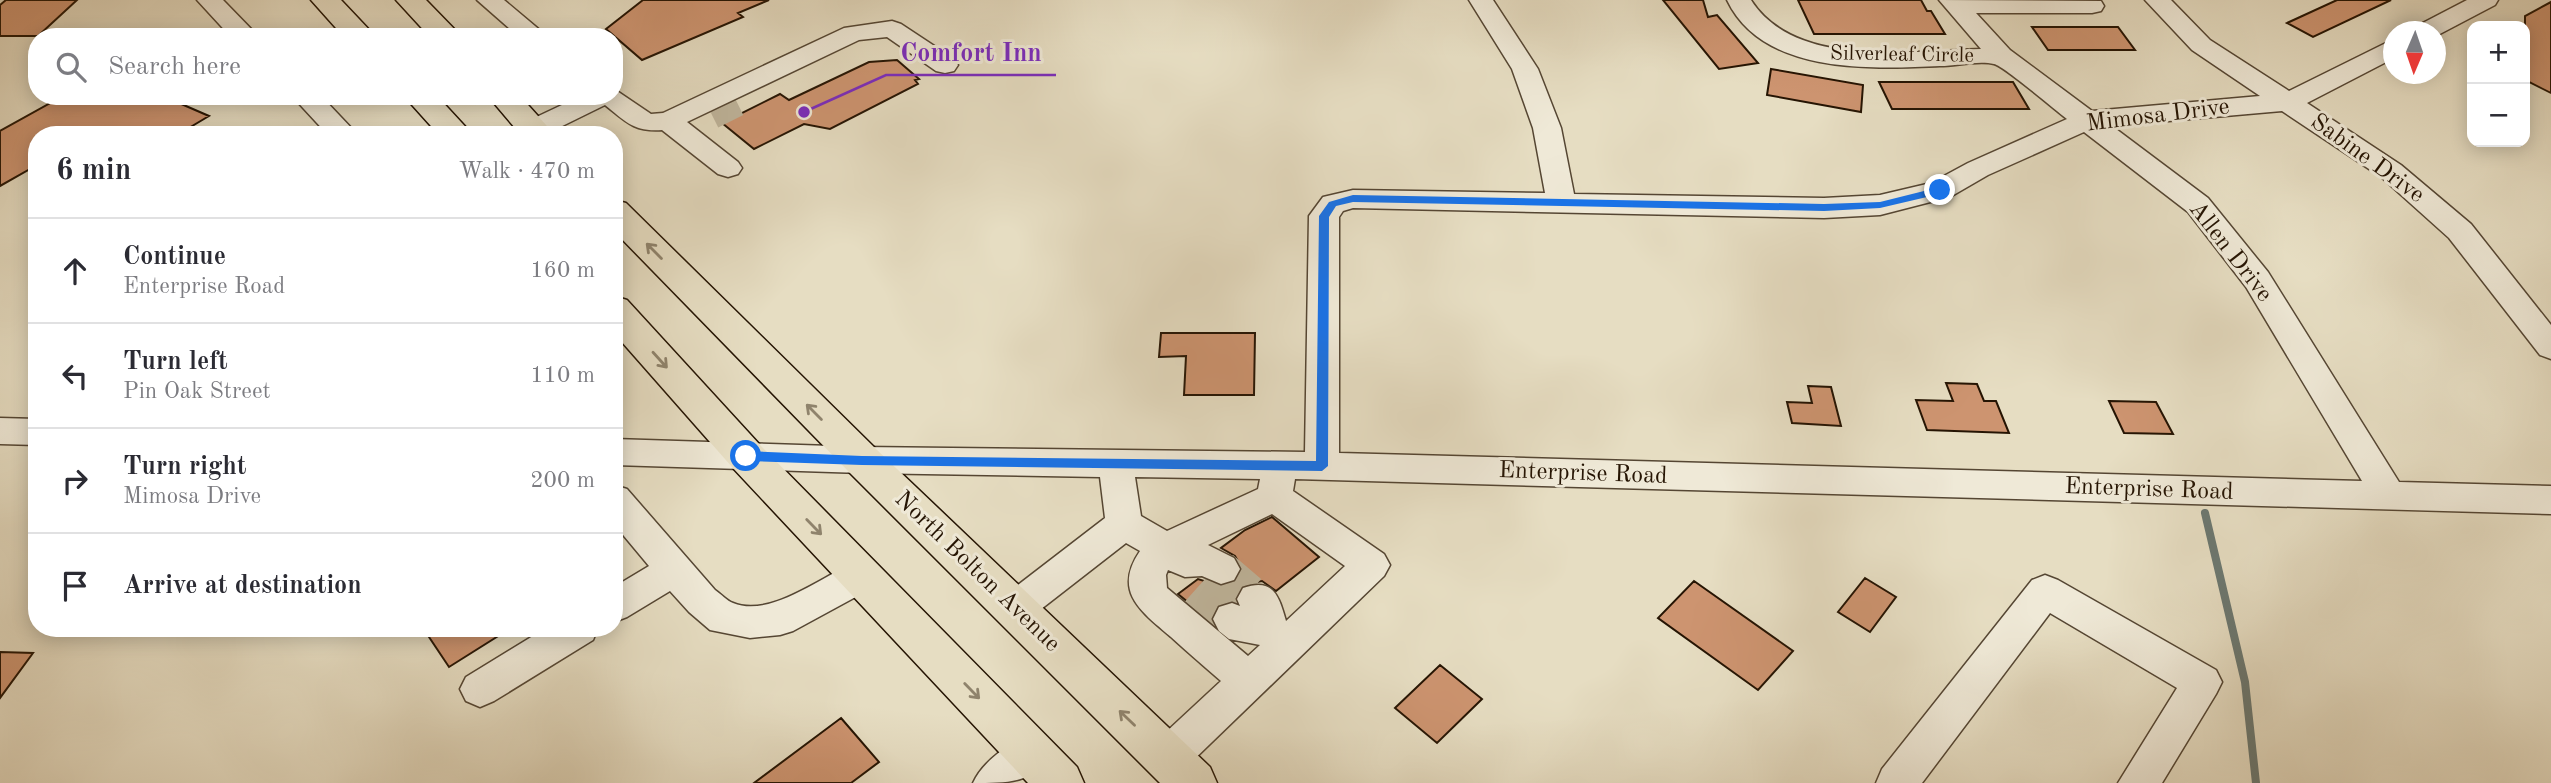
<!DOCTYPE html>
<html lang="en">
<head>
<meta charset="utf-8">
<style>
	:root { --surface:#fff; --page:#f7f7f7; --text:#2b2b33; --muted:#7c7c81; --line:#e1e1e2 }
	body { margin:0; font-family:"Old Standard TT",serif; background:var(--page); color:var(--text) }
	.controls { position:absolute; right:21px; top:21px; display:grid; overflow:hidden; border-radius:14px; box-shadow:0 4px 18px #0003 }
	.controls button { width:63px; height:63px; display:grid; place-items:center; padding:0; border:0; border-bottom:2px solid var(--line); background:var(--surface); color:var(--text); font:35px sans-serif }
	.compass { position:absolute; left:2383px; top:21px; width:63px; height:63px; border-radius:50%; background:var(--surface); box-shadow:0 4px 18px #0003; rotate:182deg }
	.stop { position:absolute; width:21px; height:21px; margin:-16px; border:5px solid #1a73e8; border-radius:50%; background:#fff }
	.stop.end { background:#1a73e8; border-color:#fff; box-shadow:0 2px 7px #0008 }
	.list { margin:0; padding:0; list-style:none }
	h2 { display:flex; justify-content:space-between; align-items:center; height:91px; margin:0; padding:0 28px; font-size:30px }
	h2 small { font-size:23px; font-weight:400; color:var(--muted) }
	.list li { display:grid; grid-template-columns:46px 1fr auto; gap:21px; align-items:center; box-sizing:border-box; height:105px; padding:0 28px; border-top:2px solid var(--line) }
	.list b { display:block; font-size:26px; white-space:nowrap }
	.list p { margin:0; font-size:23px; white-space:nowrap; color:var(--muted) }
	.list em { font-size:23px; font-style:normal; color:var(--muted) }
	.icon { flex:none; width:38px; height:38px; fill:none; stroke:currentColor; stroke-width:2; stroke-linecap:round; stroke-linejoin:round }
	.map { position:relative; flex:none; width:2551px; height:783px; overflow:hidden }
	.search { position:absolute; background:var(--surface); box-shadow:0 4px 18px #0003; left:28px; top:28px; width:595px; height:77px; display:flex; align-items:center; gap:18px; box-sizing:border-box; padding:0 24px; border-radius:28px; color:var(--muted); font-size:26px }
	.panel { position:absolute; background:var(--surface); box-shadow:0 4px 18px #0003; left:28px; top:126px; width:595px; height:511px; border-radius:28px }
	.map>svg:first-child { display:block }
</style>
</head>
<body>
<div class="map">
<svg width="2551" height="783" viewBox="0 0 2551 783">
	<rect width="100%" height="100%" fill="#e6ddc2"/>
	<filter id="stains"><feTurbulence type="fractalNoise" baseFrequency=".00286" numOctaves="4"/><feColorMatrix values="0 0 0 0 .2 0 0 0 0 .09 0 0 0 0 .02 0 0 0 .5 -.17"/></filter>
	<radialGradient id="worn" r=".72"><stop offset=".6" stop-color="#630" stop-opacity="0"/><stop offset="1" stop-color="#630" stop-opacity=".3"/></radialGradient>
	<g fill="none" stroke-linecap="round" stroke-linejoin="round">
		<path stroke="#6b7871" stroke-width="8" d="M2205 513 2245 682 2256 783"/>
	</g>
	<path fill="#cd9470" stroke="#251403" stroke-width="2" d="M6 0H77L38 36H0V5Z
		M643 0H769L738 13 743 17 642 60 606 29Z
		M1663 0H1703L1708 17 1717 15 1758 63 1719 69Z
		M1798 0H1921L1927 11H1931L1945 34H1814Z
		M2337 0H2391L2313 37 2287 23Z
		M2551 2V93L2525 80V16Z
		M2032 27H2118L2135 50H2048Z
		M897 60 919 79 915 80 918 84 830 129 804 124 754 149 722 123 780 94 789 100 869 62Z
		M1771 69 1863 85 1861 112 1767 95Z
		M1879 82H2013L2029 109H1892Z
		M63 96H163L209 116 177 135H37V165L0 186V131Z
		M1161 333H1255L1254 395H1184L1186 356 1159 357Z
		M1946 383 1977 384 1984 401H1996L2009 433 1927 430 1916 400 1953 401Z
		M1808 386 1831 387 1841 426 1792 423 1787 402 1812 403Z
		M2109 401 2156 402 2173 434 2124 433Z
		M1272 517 1319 557 1276 591 1262 581 1242 585 1235 601 1217 606 1211 621 1178 594 1198 579 1220 586 1236 581 1242 568 1235 556 1221 548 1245 530Z
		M1865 578 1896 597 1870 632 1838 612Z
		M1694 581 1793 651 1758 690 1658 618Z
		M423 628H511L449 667Z
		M0 652 33 653 0 698Z
		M1440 665 1482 699 1437 743 1395 708Z
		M841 718 879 762 851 783H754Z"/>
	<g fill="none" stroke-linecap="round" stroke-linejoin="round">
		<path stroke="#bfb59c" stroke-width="28" stroke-dasharray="28 14" stroke-linecap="butt" d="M712 115 740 101"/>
		<path stroke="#bfb59c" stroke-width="37" stroke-dasharray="37 18" stroke-linecap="butt" d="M1221 569 1256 599
			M1197 588 1232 619"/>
		<defs>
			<path id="minor" d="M197 0H223L259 37H231Z
				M477 0H504L548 37H519Z
				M1469 0H1493L1538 69 1561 128 1574 194 1824 198 1880 195 1931 183 1968 163 2067 119C2055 110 2004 66 1994 64 1979 60 1956 66 1940 66 1870 69 1763 75 1727 0H1751C1795 69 1911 51 1981 49L1939 0 2101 1 2104 6 2101 11 2092 13H1976L2010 50 2092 111 2260 96 2192 50 2145 0H2171L2210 40 2289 91 2394 39V58L2307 103 2401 165 2471 224 2551 325V359L2540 355 2449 238 2381 177 2282 111 2112 126 2208 198 2268 272 2399 482 2551 486V514L1295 479 1293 491 1384 554 1390 565 1384 576 1182 771 1167 777 1152 771 1146 758 1152 745 1221 681C1204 666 1187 652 1171 637 1142 612 1112 592 1140 551L1126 543 1027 620 1014 625 1001 620 995 609 1001 598 1105 518 1100 477 862 473 614 465V439L862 447 1305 452 1309 216 1323 197 1353 190 1545 193 1533 128 1512 69ZM2084 132 2188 212 2246 287 2362 481 1339 453V217L1343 211 1353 208 1824 218 1880 215 1950 197 1988 175ZM1135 477 1260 479 1258 489 1167 531 1141 516ZM1272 514 1345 566 1286 621C1279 597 1274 577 1243 588L1237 599 1240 606 1232 603 1219 607 1213 619 1219 631 1229 639 1260 645 1248 656 1167 588 1166 575 1168 570 1185 577 1202 576 1221 584 1234 580 1240 569 1234 558 1208 545Z
				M2467 0H2498L2495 5 2436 36V32H2412L2415 27Z
				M892 21 901 24 954 59 958 65 954 71 945 73 936 71 887 37 859 40 687 122 738 162 742 168 738 174 728 177 718 174 662 130C634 132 626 122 605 105L544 135H507L511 129 581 96H614V89L651 114 663 113 844 28Z
				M292 96H321L358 135H328Z
				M0 418 37 419V445L0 444Z
				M614 485 627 489 715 590C721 594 727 601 733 603 772 619 825 573 861 560L874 565 880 576 874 587 793 631 780 635 750 638 710 630 689 612 670 591 627 617 614 622V587L649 566 614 524Z
				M2045 575 2058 580 2216 670 2222 682 2216 694 2162 783H2118L2177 688 2050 613 1922 783H1876L1882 769 2032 580Z
				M546 628H598L593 640 494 701 480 707 466 701 460 689 466 677Z
				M1032 734 1047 740 1053 753C1035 783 1009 783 973 783 983 761 1009 743 1032 734Z"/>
			<path id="major" d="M311 0H341L376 37H344Z
				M396 0H426L462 37H430Z
				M404 96H437L473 135H439Z
				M488 96H520L555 135H521Z
				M614 200 626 203 876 449 1210 767 1217 783H1160L848 471 614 231Z
				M614 296 627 300 760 445 1077 767 1084 783H1028L732 467 614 333Z"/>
		</defs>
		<use href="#minor" stroke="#554633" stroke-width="3"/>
		<use href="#major" stroke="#251403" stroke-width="3"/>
		<use href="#minor" fill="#efe9d7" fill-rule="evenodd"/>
		<use href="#major" fill="#e6ddc2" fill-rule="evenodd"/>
	</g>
	<defs><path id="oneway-shaft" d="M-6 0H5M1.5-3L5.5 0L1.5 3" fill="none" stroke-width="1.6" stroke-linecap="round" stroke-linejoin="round" transform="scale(1.75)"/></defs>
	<g stroke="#8f836c">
		<use href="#oneway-shaft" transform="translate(654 251) rotate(-135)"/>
		<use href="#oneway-shaft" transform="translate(660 360) rotate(48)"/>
		<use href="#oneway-shaft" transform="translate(814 412) rotate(-135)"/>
		<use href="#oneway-shaft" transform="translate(814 527) rotate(46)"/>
		<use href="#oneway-shaft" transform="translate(972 691) rotate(46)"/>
		<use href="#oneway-shaft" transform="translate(1127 718) rotate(-136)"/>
	</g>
	<path fill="#1a73e8" d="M1940 187 1944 188V193L1880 208 1824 211 1353 202 1336 206 1329 217 1328 466 1322 471 862 465 746 461 740 456 746 451 862 456 1316 461 1319 216 1329 202 1353 195 1824 204 1880 202Z"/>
	<g text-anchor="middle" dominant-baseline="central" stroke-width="6" stroke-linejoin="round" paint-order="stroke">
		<g font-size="21" fill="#251403" stroke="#efe9d7">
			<text transform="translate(1902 55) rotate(1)">Silverleaf Circle</text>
		</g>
		<g font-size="24" fill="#251403" stroke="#efe9d7">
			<text transform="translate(2158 116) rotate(-7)">Mimosa Drive</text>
			<text transform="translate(2367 159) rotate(36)">Sabine Drive</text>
			<text transform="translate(2230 252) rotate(52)">Allen Drive</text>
			<text transform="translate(1583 474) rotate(2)">Enterprise Road</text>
			<text transform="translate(2149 490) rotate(2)">Enterprise Road</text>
			<text transform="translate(977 572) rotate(44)">North Bolton Avenue</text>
		</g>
	</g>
	<path fill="none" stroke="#7b2cbf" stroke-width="2.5" d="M804 112L886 75H1056"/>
	<circle fill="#7b2cbf" stroke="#efe9d7" stroke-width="2.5" cx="804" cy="112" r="7"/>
	<g font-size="26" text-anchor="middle" font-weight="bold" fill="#7b2cbf" stroke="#efe9d7" stroke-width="6" stroke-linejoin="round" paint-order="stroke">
		<text x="971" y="61">Comfort Inn</text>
	</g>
	<rect width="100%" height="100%" filter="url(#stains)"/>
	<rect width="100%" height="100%" fill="url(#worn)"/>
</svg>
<div class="controls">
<button>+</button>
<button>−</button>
</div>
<svg class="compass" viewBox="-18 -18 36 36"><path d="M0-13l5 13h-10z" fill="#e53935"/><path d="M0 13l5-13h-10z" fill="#7c7c81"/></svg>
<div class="stop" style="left:746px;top:456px"></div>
<div class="stop end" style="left:1940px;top:190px"></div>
<div class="search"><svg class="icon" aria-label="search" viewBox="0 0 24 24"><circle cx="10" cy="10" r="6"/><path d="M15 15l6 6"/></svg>Search here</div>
<section class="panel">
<h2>6 min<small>Walk · 470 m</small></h2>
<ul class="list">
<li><svg class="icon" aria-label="ahead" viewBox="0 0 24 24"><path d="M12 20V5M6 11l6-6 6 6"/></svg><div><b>Continue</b><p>Enterprise Road</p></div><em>160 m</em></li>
<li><svg class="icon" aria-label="left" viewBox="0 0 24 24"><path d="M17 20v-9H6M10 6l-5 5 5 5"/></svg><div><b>Turn left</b><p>Pin Oak Street</p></div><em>110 m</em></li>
<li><svg class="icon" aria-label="right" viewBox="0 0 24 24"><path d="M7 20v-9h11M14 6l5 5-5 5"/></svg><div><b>Turn right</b><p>Mimosa Drive</p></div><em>200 m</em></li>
<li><svg class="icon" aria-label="arrive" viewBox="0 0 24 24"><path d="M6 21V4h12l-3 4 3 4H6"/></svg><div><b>Arrive at destination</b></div></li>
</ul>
</section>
</div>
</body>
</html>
